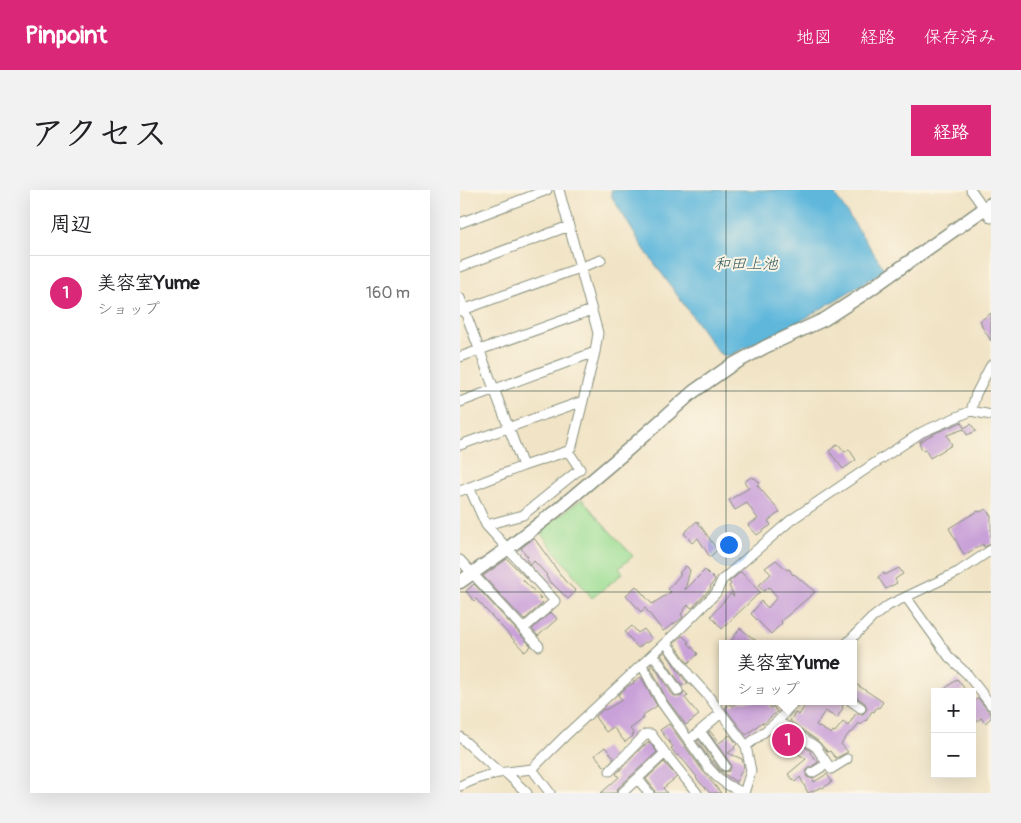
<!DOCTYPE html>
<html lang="ja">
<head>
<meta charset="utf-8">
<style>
	:root { --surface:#fff; --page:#f2f2f2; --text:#202124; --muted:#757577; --line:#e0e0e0; --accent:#db2777 }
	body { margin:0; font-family:Pangolin,"Klee One",sans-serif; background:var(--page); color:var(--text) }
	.controls { position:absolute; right:15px; bottom:15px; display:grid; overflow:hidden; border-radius:0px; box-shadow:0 5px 20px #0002 }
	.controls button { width:45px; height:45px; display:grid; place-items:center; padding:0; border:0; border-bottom:1px solid var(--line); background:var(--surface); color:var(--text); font:25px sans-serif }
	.you { position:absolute; left:268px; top:354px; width:18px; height:18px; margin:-12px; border:4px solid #fff; border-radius:50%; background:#1a73e8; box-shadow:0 0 0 8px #1a73e833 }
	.badge { display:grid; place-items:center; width:32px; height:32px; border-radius:50%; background:var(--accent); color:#fff; font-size:16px; font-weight:700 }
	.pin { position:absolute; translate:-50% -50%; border:2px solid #fff; box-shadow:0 1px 5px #0006 }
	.popup { position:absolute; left:259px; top:450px; width:138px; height:65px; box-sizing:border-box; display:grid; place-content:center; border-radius:0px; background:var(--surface); filter:drop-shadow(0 1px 4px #0005); font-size:16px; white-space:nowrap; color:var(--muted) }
	.popup b { font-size:19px; color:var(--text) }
	.popup::after { content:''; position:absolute; left:50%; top:100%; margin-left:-10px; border:10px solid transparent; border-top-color:var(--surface) }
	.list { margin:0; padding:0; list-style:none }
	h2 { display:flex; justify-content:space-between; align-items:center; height:65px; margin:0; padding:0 20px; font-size:21px }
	h2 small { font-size:16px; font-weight:400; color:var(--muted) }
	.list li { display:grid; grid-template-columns:32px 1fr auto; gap:15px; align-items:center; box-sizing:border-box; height:75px; padding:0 20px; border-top:1px solid var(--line) }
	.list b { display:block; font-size:19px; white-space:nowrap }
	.list p { margin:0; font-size:16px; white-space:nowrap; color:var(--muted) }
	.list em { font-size:16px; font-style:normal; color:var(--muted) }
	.map { position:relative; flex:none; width:531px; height:603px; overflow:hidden; border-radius:0px }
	header { display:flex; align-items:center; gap:30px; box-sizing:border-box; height:70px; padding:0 25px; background:var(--accent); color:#fff }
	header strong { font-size:24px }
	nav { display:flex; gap:28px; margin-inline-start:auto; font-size:18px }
	.intro { display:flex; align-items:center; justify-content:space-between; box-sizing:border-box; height:120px; padding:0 30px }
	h1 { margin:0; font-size:35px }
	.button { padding:12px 22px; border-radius:0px; background:var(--accent); color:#fff; font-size:18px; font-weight:700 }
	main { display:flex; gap:30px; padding:0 30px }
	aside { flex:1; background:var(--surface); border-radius:0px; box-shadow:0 5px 20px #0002 }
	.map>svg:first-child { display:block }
</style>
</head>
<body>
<header>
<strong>Pinpoint</strong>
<nav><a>地図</a><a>経路</a><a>保存済み</a></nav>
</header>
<div class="intro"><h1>アクセス</h1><a class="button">経路</a></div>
<main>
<aside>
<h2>周辺<small></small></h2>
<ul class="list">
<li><span class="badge">1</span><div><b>美容室Yume</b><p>ショップ</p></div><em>160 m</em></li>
</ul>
</aside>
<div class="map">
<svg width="531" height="603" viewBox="0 0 531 603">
	<rect width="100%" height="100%" fill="#fcf5e5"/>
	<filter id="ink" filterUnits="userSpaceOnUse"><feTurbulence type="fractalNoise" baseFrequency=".02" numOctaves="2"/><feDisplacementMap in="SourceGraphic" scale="10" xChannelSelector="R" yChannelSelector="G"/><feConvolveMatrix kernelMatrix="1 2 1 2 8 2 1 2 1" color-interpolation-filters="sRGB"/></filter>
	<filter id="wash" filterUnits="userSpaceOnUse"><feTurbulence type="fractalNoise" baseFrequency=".0096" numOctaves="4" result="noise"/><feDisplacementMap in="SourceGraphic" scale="20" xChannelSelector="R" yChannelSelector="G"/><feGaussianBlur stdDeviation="1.12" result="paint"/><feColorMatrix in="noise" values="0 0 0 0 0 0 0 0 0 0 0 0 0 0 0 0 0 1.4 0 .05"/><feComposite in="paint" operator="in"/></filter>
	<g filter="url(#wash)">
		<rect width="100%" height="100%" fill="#f1e4c6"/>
		<path fill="#9dde95" stroke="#5e8e64" d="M122 309 145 336 173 366 159 378 163 383 132 408 79 341Z"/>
		<path fill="#5fb7dc" stroke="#3f7a88" d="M151 0H372L425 80 346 128 267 167 258 162 182 56 152 7Z"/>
		<g id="blocks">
			<path fill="#c9a1d9" d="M531 123V151L521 135H522L520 131Z
				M502 232 504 238 511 234 516 241 507 245 504 239 487 245 492 255 470 268 465 259 462 260 459 252 475 243Z
				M378 254 385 262 389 259 396 270 383 279 369 261Z
				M291 287 293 288H295L300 293 297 295 320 322 308 331 311 335 297 345 288 335 298 329 287 313 275 320 269 310 289 298 284 292Z
				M526 319 531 326V354L524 357 523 354 504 365 489 338 518 321 520 322Z
				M237 331 245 342 257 360 250 367 238 348 232 353 224 343Z
				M74 348 105 391 116 401 108 409 92 393 91 394 86 386 87 385 74 371 71 375 66 369 68 367 61 358Z
				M47 369 66 388 63 390 81 408 79 409 83 413 64 430 23 386Z
				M316 370 327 380 329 379 333 385 334 384 355 402 321 431 322 433 311 444 291 424 301 411 308 418 317 407 309 397 304 401 298 396 311 384 305 378Z
				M226 376 230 380 225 400 245 380 255 390 250 397 251 398 232 418 228 415 221 424 223 427 221 429 203 441 185 418 181 422 166 405 176 396 192 414 211 402 208 399 221 384 219 383Z
				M439 378 443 384 435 389 437 393 426 399 418 387 424 383 425 385Z
				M281 382 300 402 262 439 251 426 270 404 273 406H274L269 396 271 394 269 392Z
				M14 394 71 456 65 462 26 420 16 409 14 411 6 401Z
				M91 422 97 429 78 446 72 439Z
				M172 436 178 443 184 439 192 449 186 453 185 452 178 458 165 442Z
				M280 438 300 454H269Z
				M222 446H223L229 452 228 453 238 464 228 473 214 453Z
				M205 462 224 489 228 493 222 496 201 465Z
				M192 474 213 505 219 507 222 506 224 501 228 505 225 508 239 525 226 535 207 510 190 476Z
				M181 487 197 516 183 525 184 527 182 528 183 529 170 539 174 544 172 545 173 546 165 552 153 537 146 542 135 527 144 519 145 520 162 510 158 505 168 496 174 493 173 492Z
				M497 489 504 498 500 502H481Z
				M393 492 423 512 419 518 417 517 414 522 412 521 406 531 405 530 401 535 399 533 392 543 390 542 381 554 388 562 376 568 370 561 368 562 358 551 330 531 335 523 339 525 348 511H385L382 517 383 518 377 528 365 521 356 535 371 544 373 541 375 542 383 532 388 536 396 523 398 524H403L407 519 405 513 393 505Z
				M518 508 531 524V528L525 533 521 528 512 535V513Z
				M279 511H305L311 518 313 516 317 522 303 534 302 532 286 545 265 518 270 514 272 516Z
				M209 534 242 580 261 603H250L236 588 237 587 224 571 218 565 217 566 211 558 213 557 200 540Z
				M250 541 259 553 270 545 277 554 274 557 275 558 268 563 282 569 284 576 276 592 260 581 252 572 237 551 239 550 260 580 265 582 269 581 271 578 270 573 248 542Z
				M323 542 351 561 350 563 358 572 347 580 346 584 347 587 353 589 354 592 367 584 372 592 363 598 362 597 348 603 340 587 335 592 328 584 346 569 317 550Z
				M189 552 197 562 158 598 156 603H141L159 587 156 584 184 555V556Z
				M145 557 154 568 148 575 144 576 135 565Z
				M204 572 217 587 203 598 207 603H195L194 599 186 589Z"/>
		</g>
	</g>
	<g filter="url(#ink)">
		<use href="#blocks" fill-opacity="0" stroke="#88907d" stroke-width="1"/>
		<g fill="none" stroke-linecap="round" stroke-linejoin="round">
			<defs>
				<path id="street" d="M511 0 531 28
					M0 33 87 0
					M0 77 109 36
					M0 108 63 276
					M0 121 141 70
					M0 167 132 120
					M0 212 135 162
					M511 221 531 225
					M0 255 123 211
					M9 297 26 335 95 411 63 439
					M0 301 63 276 108 261 112 256 135 162 138 143 99 0
					M26 335 63 325 120 279 108 261
					M0 370 79 456
					M446 407 489 467 507 484 531 515
					M206 453 229 485 249 507 286 556 291 581 284 603
					M386 454 412 428 429 415 498 382 531 360
					M193 464 218 501
					M182 475 202 513 247 576 256 586 266 594 283 603
					M391 511 401 518
					M318 531 356 557 371 579 387 569
					M240 541 265 576
					M234 546 261 523
					M0 547 39 582
					M286 556 318 531 335 511
					M72 579 90 603
					M150 581 186 544H191L205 563 237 603
					M45 582 67 603
					M352 583 367 574
					M178 589 189 603
					M0 596C26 583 44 582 72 579L105 546 220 439 256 403 262 390 331 330 415 273 462 242 511 221 516 204 531 175
					M162 603 205 563"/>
				<path id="secondary" d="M0 392 47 359 97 320 163 264 233 202 270 176 305 157 365 129 402 105 531 14"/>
			</defs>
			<use href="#street" stroke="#88907d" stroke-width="11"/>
			<use href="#secondary" stroke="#88907d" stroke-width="15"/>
			<use href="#street" stroke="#fff" stroke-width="9"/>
			<use href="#secondary" stroke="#fff" stroke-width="12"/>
		</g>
	</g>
	<path fill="none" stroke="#1f3d34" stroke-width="1" stroke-opacity="0.55" d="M266 0V603M0 201H531M0 402H531"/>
	<g text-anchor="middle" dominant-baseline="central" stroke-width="4" stroke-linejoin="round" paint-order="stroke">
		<g font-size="16" font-style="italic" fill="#2f5c5e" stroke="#fcf5e5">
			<text x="286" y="74">和田上池</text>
		</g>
	</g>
</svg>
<div class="controls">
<button>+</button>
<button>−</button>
</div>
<div class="you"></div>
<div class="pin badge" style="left:328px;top:550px">1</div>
<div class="popup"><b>美容室Yume</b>ショップ</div>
</div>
</main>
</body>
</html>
